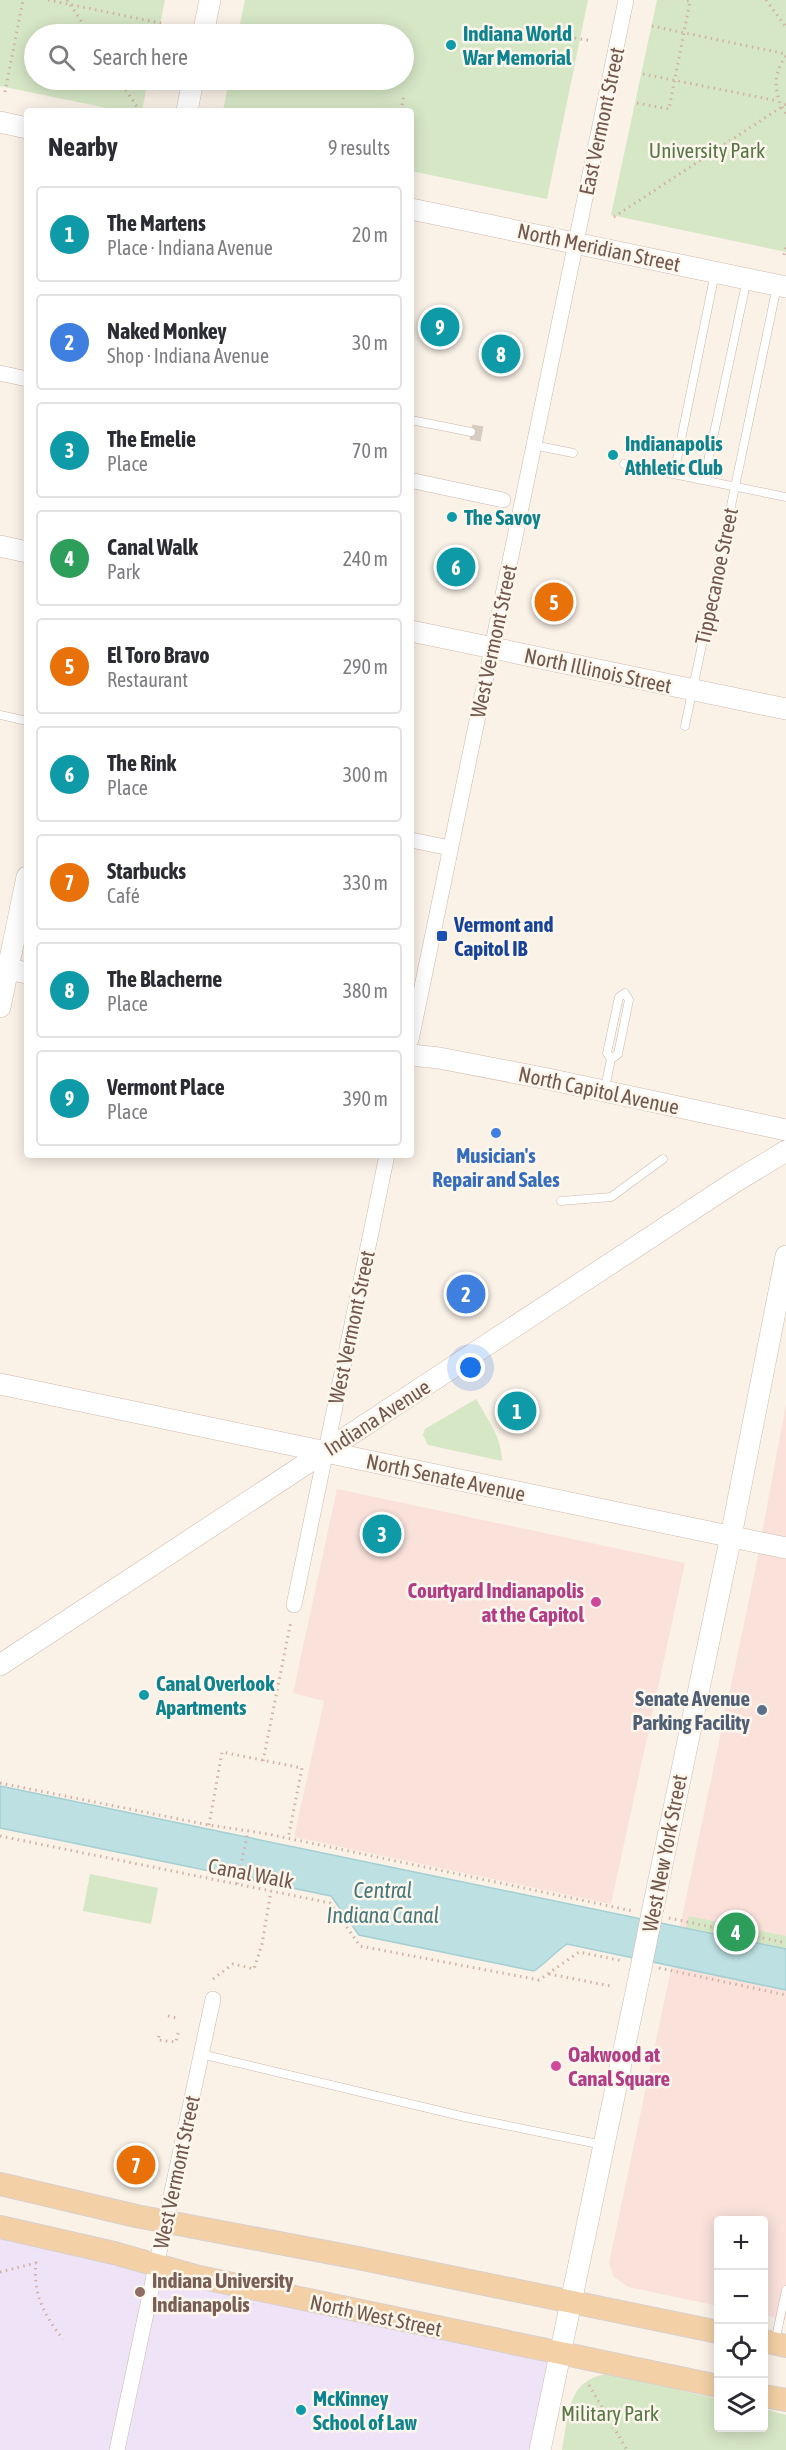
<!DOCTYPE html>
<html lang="en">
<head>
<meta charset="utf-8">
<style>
	:root { --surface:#fff; --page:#f7f7f7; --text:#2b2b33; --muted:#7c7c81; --line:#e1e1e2; --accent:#d96a57 }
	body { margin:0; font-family:"Asap Condensed",sans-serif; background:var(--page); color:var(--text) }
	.controls { position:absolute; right:18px; bottom:18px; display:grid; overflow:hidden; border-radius:6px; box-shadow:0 3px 15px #0003 }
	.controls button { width:54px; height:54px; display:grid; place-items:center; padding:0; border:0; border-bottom:2px solid var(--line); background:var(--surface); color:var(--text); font:30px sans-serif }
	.you { position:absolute; left:471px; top:1368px; width:21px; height:21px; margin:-15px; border:4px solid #fff; border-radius:50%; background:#1a73e8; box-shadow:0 0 0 9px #1a73e833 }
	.badge { display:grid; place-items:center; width:39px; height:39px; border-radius:50%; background:var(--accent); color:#fff; font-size:20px; font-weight:700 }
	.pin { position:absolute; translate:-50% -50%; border:3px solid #fff; box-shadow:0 2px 6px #0006 }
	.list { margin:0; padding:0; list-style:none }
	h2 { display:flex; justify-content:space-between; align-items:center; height:78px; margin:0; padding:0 24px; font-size:26px }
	h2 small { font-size:20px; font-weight:400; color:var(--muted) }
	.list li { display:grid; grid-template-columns:39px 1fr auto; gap:18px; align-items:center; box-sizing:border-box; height:96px; margin:0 12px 12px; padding:0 12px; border:2px solid var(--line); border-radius:6px }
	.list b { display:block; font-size:22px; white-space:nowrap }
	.list p { margin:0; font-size:20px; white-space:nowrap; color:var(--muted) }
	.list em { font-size:20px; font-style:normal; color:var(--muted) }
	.icon { flex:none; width:33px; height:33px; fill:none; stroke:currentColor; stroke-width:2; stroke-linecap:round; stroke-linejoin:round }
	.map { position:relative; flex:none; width:786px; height:2450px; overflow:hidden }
	.search { position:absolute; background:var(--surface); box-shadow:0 3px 15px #0003; left:24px; top:24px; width:390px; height:66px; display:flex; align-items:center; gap:15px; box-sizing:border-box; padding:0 21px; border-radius:33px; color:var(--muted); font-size:22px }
	.panel { position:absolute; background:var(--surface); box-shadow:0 3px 15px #0003; left:24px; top:108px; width:390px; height:1050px; border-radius:6px }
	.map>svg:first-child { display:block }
</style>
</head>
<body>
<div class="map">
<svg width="786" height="2450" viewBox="0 0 786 2450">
	<rect width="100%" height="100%" fill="#faf1e7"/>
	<path fill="#fae2db" d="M786 1404V2320L764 2315V2220H718V2306L628 2287 613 2276 609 2263 754 1576Z
		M337 1489 685 1563 611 1904 294 1837 324 1701 293 1693Z"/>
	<path fill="#eee3f7" d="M0 2230 559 2354 539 2450H0Z"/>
	<path fill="#d6e7c6" d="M0 0H165L158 34H34V80H148L142 111H121L0 86Z
		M245 0H588L547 199 411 171V111H223L229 80H404V34H238Z
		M657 0H786V252L611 215Z
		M476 1399C487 1418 502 1438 502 1461L428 1445 423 1435 425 1429Z
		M90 1874 158 1888 151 1924 83 1911Z
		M689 1916 786 1936V1950L686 1928Z
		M607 2374 718 2399V2428H764V2409L786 2415V2450H562C569 2416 566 2380 607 2374Z"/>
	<path fill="#bde0e2" stroke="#a4cfd3" stroke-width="1.5" d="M0 1786 786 1949V1990L567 1944C554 1953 547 1962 534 1971L359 1935 331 1896 0 1828Z"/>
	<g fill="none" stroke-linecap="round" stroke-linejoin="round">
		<path stroke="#d8cbc0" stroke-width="15" stroke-dasharray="15 8" stroke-linecap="butt" d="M471 432 482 434"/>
		<defs>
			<path id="lane" d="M411 420 471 432
				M533 445 573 453
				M624 464 786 497
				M674 474 715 273
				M704 480 747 279
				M0 715 27 721
				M685 726 777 286
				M605 1088 611 1059 618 1054 629 1000 625 993 619 997 607 1053 611 1059
				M561 1201 611 1197 663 1159
				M201 2054 465 2117 603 2145
				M775 2342 786 2290"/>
			<path id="street" d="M0 373 27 379
				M414 481 503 500
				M411 840 450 848
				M411 1040 626 0
				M294 1605 387 1155
				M117 2450 213 1999"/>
			<path id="secondary" d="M203 34 210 0
				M187 111 193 80
				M0 122 27 128
				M411 209 786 287
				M0 546 27 552
				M411 631 786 709
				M0 967 27 973
				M0 1007 27 877
				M411 1055 439 1058 548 1079 786 1130
				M0 1384 786 1548
				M0 1665 733 1183 786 1151
				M653 1908 731 1536 786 1256
				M540 2450 640 1973"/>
			<path id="primary" d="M0 2184 136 2216 358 2258 718 2332
				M0 2227 114 2253 199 2277 718 2386
				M764 2341 786 2346
				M764 2396 786 2400"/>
		</defs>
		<use href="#lane" stroke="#cbb9ae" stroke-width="9"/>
		<use href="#street" stroke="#cbb9ae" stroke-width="16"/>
		<use href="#secondary" stroke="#d0baae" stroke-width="22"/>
		<use href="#primary" stroke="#d8d0cd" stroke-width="24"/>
		<path stroke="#d2b2a4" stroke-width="3" stroke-dasharray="1.5 4.5" stroke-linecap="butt" d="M48 0 165 24
			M67 0 90 34
			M766 0 786 27
			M652 26 786 54
			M557 35 592 41
			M786 56C772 74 774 96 786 114
			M643 74 778 101
			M119 80 140 111
			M5 92 23 0
			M637 103 669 109 690 1 685 0
			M401 111 404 94
			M614 217 786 104
			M784 255 786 245
			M263 1761 291 1621
			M0 1783 209 1825 268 1834 633 1911
			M209 1825 222 1752 302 1768 288 1839
			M0 1836 330 1903 360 1946 539 1980 579 1952 623 1961
			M237 1884 248 1831
			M669 1918 786 1943
			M659 1968 786 1995
			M549 1974 611 1986
			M213 1979 233 1964 254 1969 262 1944 271 1891
			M168 2016 177 2018
			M159 2036 158 2040 176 2042 178 2033
			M0 2272 36 2263C33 2295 44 2315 63 2339
			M589 2385 627 2450"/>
		<use href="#lane" stroke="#fff" stroke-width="8"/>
		<use href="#street" stroke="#fff" stroke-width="15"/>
		<use href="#secondary" stroke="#fff" stroke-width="21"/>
		<use href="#primary" stroke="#f3d0a5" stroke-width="22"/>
		<defs>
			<path id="secondary-bridge" d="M640 1973 653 1908"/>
		</defs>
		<use href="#secondary-bridge" stroke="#d0baae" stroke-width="22" stroke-linecap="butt"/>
		<use href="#secondary-bridge" stroke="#fff" stroke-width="21"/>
	</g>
	<g fill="#0f9aa8" stroke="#fdf6ed" stroke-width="2">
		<circle cx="451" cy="45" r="6"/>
		<circle cx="613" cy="455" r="6"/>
		<circle cx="452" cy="517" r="6"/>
		<circle cx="144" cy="1695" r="6"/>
		<circle cx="301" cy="2410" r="6"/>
	</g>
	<rect fill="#1a4fb4" stroke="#fdf6ed" stroke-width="2" x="436" y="930" width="12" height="12" rx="3"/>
	<circle fill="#3f7fe0" stroke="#fdf6ed" stroke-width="2" cx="496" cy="1133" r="6"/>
	<g fill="#d1479c" stroke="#fdf6ed" stroke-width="2">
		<circle cx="596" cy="1602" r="6"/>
		<circle cx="556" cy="2066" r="6"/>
	</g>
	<circle fill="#5c6f8a" stroke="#fdf6ed" stroke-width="2" cx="762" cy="1710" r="6"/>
	<circle fill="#8d6e63" stroke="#fdf6ed" stroke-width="2" cx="140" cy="2292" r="6"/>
	<g text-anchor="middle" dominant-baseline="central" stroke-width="5" stroke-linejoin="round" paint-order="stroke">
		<g font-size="21" font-weight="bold" fill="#0d838f" stroke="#fdf6ed" text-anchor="start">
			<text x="463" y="33">Indiana World<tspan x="463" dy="24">War Memorial</tspan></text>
			<text x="625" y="443">Indianapolis<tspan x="625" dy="24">Athletic Club</tspan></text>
			<text x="464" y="517">The Savoy</text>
			<text x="156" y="1683">Canal Overlook<tspan x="156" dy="24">Apartments</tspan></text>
			<text x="313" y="2398">McKinney<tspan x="313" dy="24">School of Law</tspan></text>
		</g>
		<g font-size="21" fill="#72584d" stroke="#fdf6ed">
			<text transform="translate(601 121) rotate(-78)">East Vermont Street</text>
			<text transform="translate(599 247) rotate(12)">North Meridian Street</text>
			<text transform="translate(716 576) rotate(-78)">Tippecanoe Street</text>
			<text transform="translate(493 641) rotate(-78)">West Vermont Street</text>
			<text transform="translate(598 670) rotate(12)">North Illinois Street</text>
			<text transform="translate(599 1090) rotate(12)">North Capitol Avenue</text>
			<text transform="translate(351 1327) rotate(-78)">West Vermont Street</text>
			<text transform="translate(377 1417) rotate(-33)">Indiana Avenue</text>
			<text transform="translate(446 1477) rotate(12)">North Senate Avenue</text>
			<text transform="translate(664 1853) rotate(-79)">West New York Street</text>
			<text transform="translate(251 1873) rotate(11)">Canal Walk</text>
			<text transform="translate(176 2172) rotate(-78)">West Vermont Street</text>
			<text transform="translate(376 2315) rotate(12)">North West Street</text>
		</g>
		<g font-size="21" fill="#587746" stroke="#fdf6ed">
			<text x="707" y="150">University Park</text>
			<text x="610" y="2413">Military Park</text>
		</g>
		<g font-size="21" font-weight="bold" fill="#164399" stroke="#fdf6ed" text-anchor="start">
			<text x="454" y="924">Vermont and<tspan x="454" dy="24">Capitol IB</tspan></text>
		</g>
		<g font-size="21" font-weight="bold" fill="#366cbe" stroke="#fdf6ed">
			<text x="496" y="1155">Musician's<tspan x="496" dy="24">Repair and Sales</tspan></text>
		</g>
		<g font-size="21" font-weight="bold" fill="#b23c85" stroke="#fdf6ed" text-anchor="end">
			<text x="584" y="1590">Courtyard Indianapolis<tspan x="584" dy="24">at the Capitol</tspan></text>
			<text x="568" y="2054" text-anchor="start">Oakwood at<tspan x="568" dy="24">Canal Square</tspan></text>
		</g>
		<g font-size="21" font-weight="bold" fill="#4e5e75" stroke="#fdf6ed" text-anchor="end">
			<text x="750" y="1698">Senate Avenue<tspan x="750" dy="24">Parking Facility</tspan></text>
		</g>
		<g font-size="21" font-weight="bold" fill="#785e54" stroke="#fdf6ed" text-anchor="start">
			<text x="152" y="2280">Indiana University<tspan x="152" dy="24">Indianapolis</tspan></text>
		</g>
		<g font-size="22" font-style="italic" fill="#46777c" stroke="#fdf6ed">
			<text x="383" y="1890">Central<tspan x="383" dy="25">Indiana Canal</tspan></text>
		</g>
	</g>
</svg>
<div class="controls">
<button>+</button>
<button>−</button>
<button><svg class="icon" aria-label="locate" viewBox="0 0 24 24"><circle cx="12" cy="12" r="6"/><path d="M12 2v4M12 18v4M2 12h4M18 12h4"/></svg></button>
<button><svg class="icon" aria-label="layers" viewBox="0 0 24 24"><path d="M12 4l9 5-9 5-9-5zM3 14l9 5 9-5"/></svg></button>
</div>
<div class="you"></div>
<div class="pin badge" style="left:517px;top:1411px;background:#0f9aa8">1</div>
<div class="pin badge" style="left:466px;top:1294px;background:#3f7fe0">2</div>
<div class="pin badge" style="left:382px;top:1534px;background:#0f9aa8">3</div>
<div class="pin badge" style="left:736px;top:1932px;background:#2e9e5b">4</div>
<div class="pin badge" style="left:554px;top:602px;background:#e8710a">5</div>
<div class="pin badge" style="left:456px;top:567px;background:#0f9aa8">6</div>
<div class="pin badge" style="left:136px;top:2165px;background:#e8710a">7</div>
<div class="pin badge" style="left:501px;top:354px;background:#0f9aa8">8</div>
<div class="pin badge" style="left:440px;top:327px;background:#0f9aa8">9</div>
<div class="search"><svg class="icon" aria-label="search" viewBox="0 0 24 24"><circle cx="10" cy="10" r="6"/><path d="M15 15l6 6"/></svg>Search here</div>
<section class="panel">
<h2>Nearby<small>9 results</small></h2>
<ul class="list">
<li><span class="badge" style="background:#0f9aa8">1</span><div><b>The Martens</b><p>Place · Indiana Avenue</p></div><em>20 m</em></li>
<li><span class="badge" style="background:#3f7fe0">2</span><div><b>Naked Monkey</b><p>Shop · Indiana Avenue</p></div><em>30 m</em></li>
<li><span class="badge" style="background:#0f9aa8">3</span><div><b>The Emelie</b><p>Place</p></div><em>70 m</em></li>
<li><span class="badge" style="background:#2e9e5b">4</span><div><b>Canal Walk</b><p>Park</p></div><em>240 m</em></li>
<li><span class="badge" style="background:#e8710a">5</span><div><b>El Toro Bravo</b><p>Restaurant</p></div><em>290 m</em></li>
<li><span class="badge" style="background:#0f9aa8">6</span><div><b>The Rink</b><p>Place</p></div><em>300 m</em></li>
<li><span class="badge" style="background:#e8710a">7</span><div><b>Starbucks</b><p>Café</p></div><em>330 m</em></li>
<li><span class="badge" style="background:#0f9aa8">8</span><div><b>The Blacherne</b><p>Place</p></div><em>380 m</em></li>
<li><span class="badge" style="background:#0f9aa8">9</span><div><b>Vermont Place</b><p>Place</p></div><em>390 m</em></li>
</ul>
</section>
</div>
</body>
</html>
